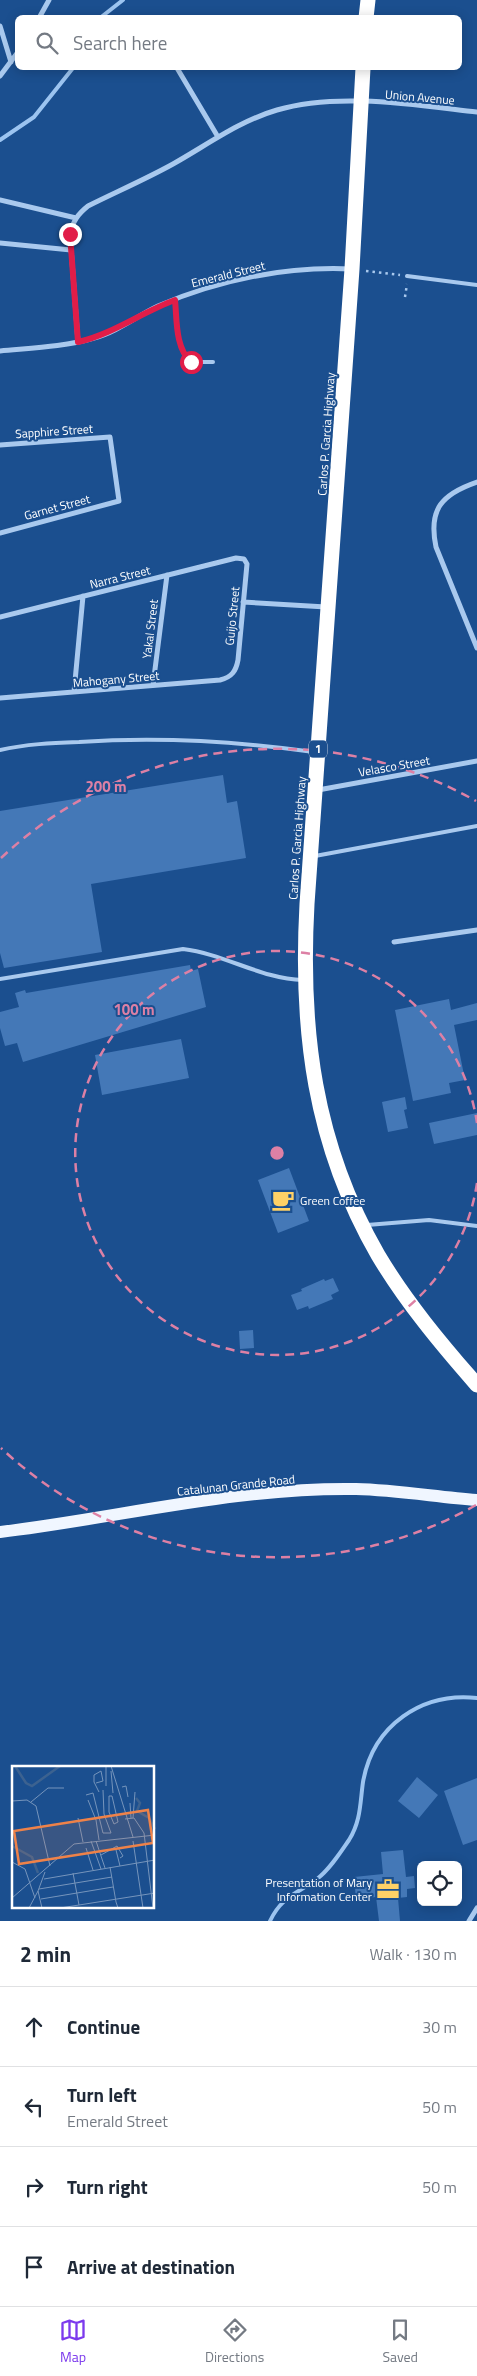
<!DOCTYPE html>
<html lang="en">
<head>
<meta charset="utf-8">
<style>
	:root { --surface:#fff; --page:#f2f2f3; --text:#1f2937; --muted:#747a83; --line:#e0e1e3; --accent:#7c3aed }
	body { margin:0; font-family:"Titillium Web",sans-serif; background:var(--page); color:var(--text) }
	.controls { position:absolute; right:15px; bottom:15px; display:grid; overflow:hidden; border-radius:8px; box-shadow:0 2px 12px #0003 }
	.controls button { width:45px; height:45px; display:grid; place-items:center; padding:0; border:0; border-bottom:1px solid var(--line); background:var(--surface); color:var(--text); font:25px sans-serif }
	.stop { position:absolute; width:15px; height:15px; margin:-11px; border:4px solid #e11d48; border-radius:50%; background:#fff }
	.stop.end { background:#e11d48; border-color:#fff; box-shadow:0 1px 5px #0008 }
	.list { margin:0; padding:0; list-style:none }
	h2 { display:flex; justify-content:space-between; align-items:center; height:65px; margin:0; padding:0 20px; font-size:21px }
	h2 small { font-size:16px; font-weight:400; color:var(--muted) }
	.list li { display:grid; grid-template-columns:32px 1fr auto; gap:15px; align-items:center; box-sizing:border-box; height:80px; padding:0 20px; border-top:1px solid var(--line) }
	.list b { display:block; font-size:19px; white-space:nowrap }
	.list p { margin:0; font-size:16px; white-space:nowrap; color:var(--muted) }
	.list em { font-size:16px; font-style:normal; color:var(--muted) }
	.icon { flex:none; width:28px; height:28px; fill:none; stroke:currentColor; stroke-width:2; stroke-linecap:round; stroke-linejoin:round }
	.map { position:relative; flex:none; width:477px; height:1921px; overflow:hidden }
	.search { position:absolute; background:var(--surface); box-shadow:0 2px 12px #0003; left:15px; right:15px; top:15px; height:55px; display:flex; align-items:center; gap:12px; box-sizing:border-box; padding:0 18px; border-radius:8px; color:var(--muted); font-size:19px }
	.sheet { height:385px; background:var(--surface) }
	nav { display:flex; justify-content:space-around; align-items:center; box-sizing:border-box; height:70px; border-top:1px solid var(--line); background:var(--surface); font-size:14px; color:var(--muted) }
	nav a { display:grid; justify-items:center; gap:2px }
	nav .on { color:var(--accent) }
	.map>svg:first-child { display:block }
</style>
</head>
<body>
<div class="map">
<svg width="477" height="1921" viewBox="0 0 477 1921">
	<rect width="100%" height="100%" fill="#1b4f8f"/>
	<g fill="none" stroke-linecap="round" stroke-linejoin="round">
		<path stroke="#9cc4f0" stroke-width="4" d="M100 18 123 0
			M0 140 34 117 73 68
			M270 1921C282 1896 297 1894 317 1879 330 1869 340 1853 349 1840 361 1821 360 1803 363 1782 373 1725 422 1692 477 1698"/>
	</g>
	<path fill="#4478b7" d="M223 775 227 803 237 801 246 858 91 884 102 952 4 968 0 953V811Z
		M190 965 191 971 198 969 206 1007 23 1062 17 1043 5 1046 0 1028V1012L19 1007 15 993 25 990 26 993Z
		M449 999 451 1010 477 1003V1020L454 1025 465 1080 449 1083 451 1093 413 1101 395 1010Z
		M181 1039 189 1078 102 1095 95 1055Z
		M405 1097 407 1109 404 1110 408 1128 388 1132 382 1102Z
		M477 1113V1135L434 1144 429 1123Z
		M289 1168 309 1221 278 1233 258 1180Z
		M333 1278 339 1291 331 1295 333 1299 309 1309 308 1306 297 1310 291 1295 302 1291 301 1289 324 1279 325 1281Z
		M253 1330 254 1348 240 1349 239 1331Z
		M417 1777 438 1795 419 1818 398 1801Z
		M477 1778V1840L463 1845 444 1791Z
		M403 1850 406 1877 414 1876 415 1888 407 1889V1897L398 1898 400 1921H379L376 1897 356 1899 354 1877 383 1874 381 1852Z"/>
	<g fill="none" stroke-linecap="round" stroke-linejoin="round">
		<path stroke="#a9c9ee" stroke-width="2.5" stroke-dasharray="2.5 4" stroke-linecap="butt" d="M366 271 400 275
			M405 297 407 284"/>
		<path stroke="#a9c9ee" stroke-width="4" d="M407 276 477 285
			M175 300C177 319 175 348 191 362H213
			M0 750C26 744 52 743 79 742 157 737 236 741 314 752
			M315 856 477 826
			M0 979 183 949C225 954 261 979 303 980
			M367 1225 429 1220 477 1226"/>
		<path stroke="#a9c9ee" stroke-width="5" d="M39 18 49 0
			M0 26 11 62
			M177 68 218 137
			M0 76 18 52
			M0 200 76 218
			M0 243 71 250
			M78 342 70 234C73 221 78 214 88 206 116 192 146 179 173 164 207 145 239 121 277 110 337 92 415 105 477 112
			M0 351C31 348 64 347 94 338 117 332 137 316 158 306 218 280 286 266 351 269
			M0 445 110 437 119 501 0 533
			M477 482C442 494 428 509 436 547L477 648
			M243 602 326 607
			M0 617 236 558 244 559 247 564 238 660C236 671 232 677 220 680L0 698
			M153 685 167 575
			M74 692 83 596
			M318 790 477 761
			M394 942 477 930
			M469 1921 477 1908"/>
		<path stroke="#f0f6ff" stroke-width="12" d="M0 1532C118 1518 236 1487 356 1489 397 1490 437 1497 477 1500"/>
		<path stroke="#fff" stroke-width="15" d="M366 18 368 0
			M363 68 352 269 307 904C300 1030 314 1144 378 1255 406 1302 441 1344 477 1385"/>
	</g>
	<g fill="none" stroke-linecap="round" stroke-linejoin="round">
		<path stroke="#e11d48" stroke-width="6" d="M70 234 78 342C113 334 142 312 175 300 177 319 175 348 191 362"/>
	</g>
	<g fill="none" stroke="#dd80a5" stroke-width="2.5" stroke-dasharray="9 6">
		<path d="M477 1183A202 202 0 1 1 477 1123"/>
		<path d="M476 1505A404 404 0 0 1 1 1448M1 858A404 404 0 0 1 476 801"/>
	</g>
	<defs>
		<symbol id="cafe-bare" viewBox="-9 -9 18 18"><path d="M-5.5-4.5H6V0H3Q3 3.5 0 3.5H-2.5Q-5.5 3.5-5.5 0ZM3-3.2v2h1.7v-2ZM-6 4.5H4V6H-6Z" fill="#ffd166" stroke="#1b4f8f" stroke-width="2.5" paint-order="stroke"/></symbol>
		<symbol id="office-bare" viewBox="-9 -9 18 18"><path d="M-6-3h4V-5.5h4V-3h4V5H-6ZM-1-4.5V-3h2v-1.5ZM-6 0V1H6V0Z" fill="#ffd166" stroke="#1b4f8f" stroke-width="2.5" paint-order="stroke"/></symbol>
	</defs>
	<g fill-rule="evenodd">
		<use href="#cafe-bare" x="267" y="1184" width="32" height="32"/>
		<use href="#office-bare" x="372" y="1873" width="32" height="32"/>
	</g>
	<g text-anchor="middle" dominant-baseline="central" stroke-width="4" stroke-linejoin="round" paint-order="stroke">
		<rect fill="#1b4f8f" stroke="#bbcadd" stroke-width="1" x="309" y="740.5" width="18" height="17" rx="4"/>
		<g font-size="11" font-weight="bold" fill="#fff">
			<text x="318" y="749">1</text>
		</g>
		<g font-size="12" fill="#fff" stroke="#1b4f8f">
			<text transform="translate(420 97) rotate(5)">Union Avenue</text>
			<text transform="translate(228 274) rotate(-14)">Emerald Street</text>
			<text transform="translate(54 431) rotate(-4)">Sapphire Street</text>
			<text transform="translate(326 434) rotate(-86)">Carlos P. Garcia Highway</text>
			<text transform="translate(57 507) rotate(-15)">Garnet Street</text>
			<text transform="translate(120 577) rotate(-14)">Narra Street</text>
			<text transform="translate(232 616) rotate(-84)">Guijo Street</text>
			<text transform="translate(150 629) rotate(-83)">Yakal Street</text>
			<text transform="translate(116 679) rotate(-5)">Mahogany Street</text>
			<text transform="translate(394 766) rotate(-10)">Velasco Street</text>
			<text transform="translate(297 838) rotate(-86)">Carlos P. Garcia Highway</text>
			<text transform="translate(236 1485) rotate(-6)">Catalunan Grande Road</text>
		</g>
		<g font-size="12" fill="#fff" stroke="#1b4f8f" text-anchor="start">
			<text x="300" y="1200">Green Coffee</text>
			<text x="372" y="1882" text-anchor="end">Presentation of Mary<tspan x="372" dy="14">Information Center</tspan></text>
		</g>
	</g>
	<g transform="translate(12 1766)">
		<rect width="142" height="142" fill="#1b4f8f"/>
		<path fill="none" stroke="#3c6290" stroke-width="2.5" d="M3 0 14 17 20 20 48 0M124 32 128 37 125 45 137 52 143 63M0 80 20 91 26 107"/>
		<path fill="none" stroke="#7695bc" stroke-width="1" d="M94 0V20M99 0 121 71M99 5 101 27M84 17 91 15 89 5 82 9V16L87 26M110 21 114 20 116 31M74 29 81 27 91 67H99L92 48 91 24M97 30H100L106 56 102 58 97 46ZM76 34 84 54 87 74M0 35 15 34 24 40 38 100M19 36 36 22H52M118 37 119 52M66 52 71 76M121 52 123 26M113 53 122 52 132 67 141 142M79 75 89 103M84 75 93 102M121 75 131 142M74 82 81 104M104 84 108 100M89 89 105 80 111 90 108 92M0 96 13 103 23 132M98 101 104 136 106 142H111M61 107 67 139M32 113 143 94M27 123 100 111M0 132 62 78 143 69M29 133 101 121M17 142 26 125M30 142 26 125 33 106M48 142 143 127"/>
		<path fill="#ee8249" fill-opacity="0.15" stroke="#ee8249" stroke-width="2.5" d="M136 44 141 77 7 98 2 65Z"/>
		<rect width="142" height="142" fill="none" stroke="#fff" stroke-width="2.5"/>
	</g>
	<circle cx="277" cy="1153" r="8" fill="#dd80a5" stroke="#1b4f8f" stroke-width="2.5"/>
	<g font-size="15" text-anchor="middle" font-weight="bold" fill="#dd80a5" stroke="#1b4f8f" stroke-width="4" stroke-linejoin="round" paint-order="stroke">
		<text x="106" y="792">200 m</text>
		<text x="134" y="1015">100 m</text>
	</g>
</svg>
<div class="controls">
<button><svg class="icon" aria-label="locate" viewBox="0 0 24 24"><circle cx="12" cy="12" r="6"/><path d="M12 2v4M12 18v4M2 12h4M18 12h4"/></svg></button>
</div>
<div class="stop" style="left:191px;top:362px"></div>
<div class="stop end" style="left:70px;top:234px"></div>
<div class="search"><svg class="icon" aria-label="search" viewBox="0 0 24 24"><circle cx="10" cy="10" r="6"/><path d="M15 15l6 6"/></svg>Search here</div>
</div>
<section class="sheet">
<h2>2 min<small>Walk · 130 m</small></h2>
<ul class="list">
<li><svg class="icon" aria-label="ahead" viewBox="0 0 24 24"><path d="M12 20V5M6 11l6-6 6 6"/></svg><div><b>Continue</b></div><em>30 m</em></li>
<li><svg class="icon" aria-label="left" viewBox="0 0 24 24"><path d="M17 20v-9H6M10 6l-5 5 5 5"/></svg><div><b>Turn left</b><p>Emerald Street</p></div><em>50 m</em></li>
<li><svg class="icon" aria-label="right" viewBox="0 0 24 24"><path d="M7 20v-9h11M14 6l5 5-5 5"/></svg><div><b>Turn right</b></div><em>50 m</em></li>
<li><svg class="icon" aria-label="arrive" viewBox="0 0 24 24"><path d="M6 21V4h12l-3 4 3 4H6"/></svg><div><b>Arrive at destination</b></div></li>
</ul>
</section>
<nav>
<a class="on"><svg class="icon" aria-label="map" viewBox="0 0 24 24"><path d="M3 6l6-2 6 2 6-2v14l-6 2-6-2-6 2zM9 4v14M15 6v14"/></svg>Map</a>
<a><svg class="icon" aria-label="directions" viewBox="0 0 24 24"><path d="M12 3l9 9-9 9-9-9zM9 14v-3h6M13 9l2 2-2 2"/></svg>Directions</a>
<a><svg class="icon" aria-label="saved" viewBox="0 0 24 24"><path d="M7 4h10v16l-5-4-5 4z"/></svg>Saved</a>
</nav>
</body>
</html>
